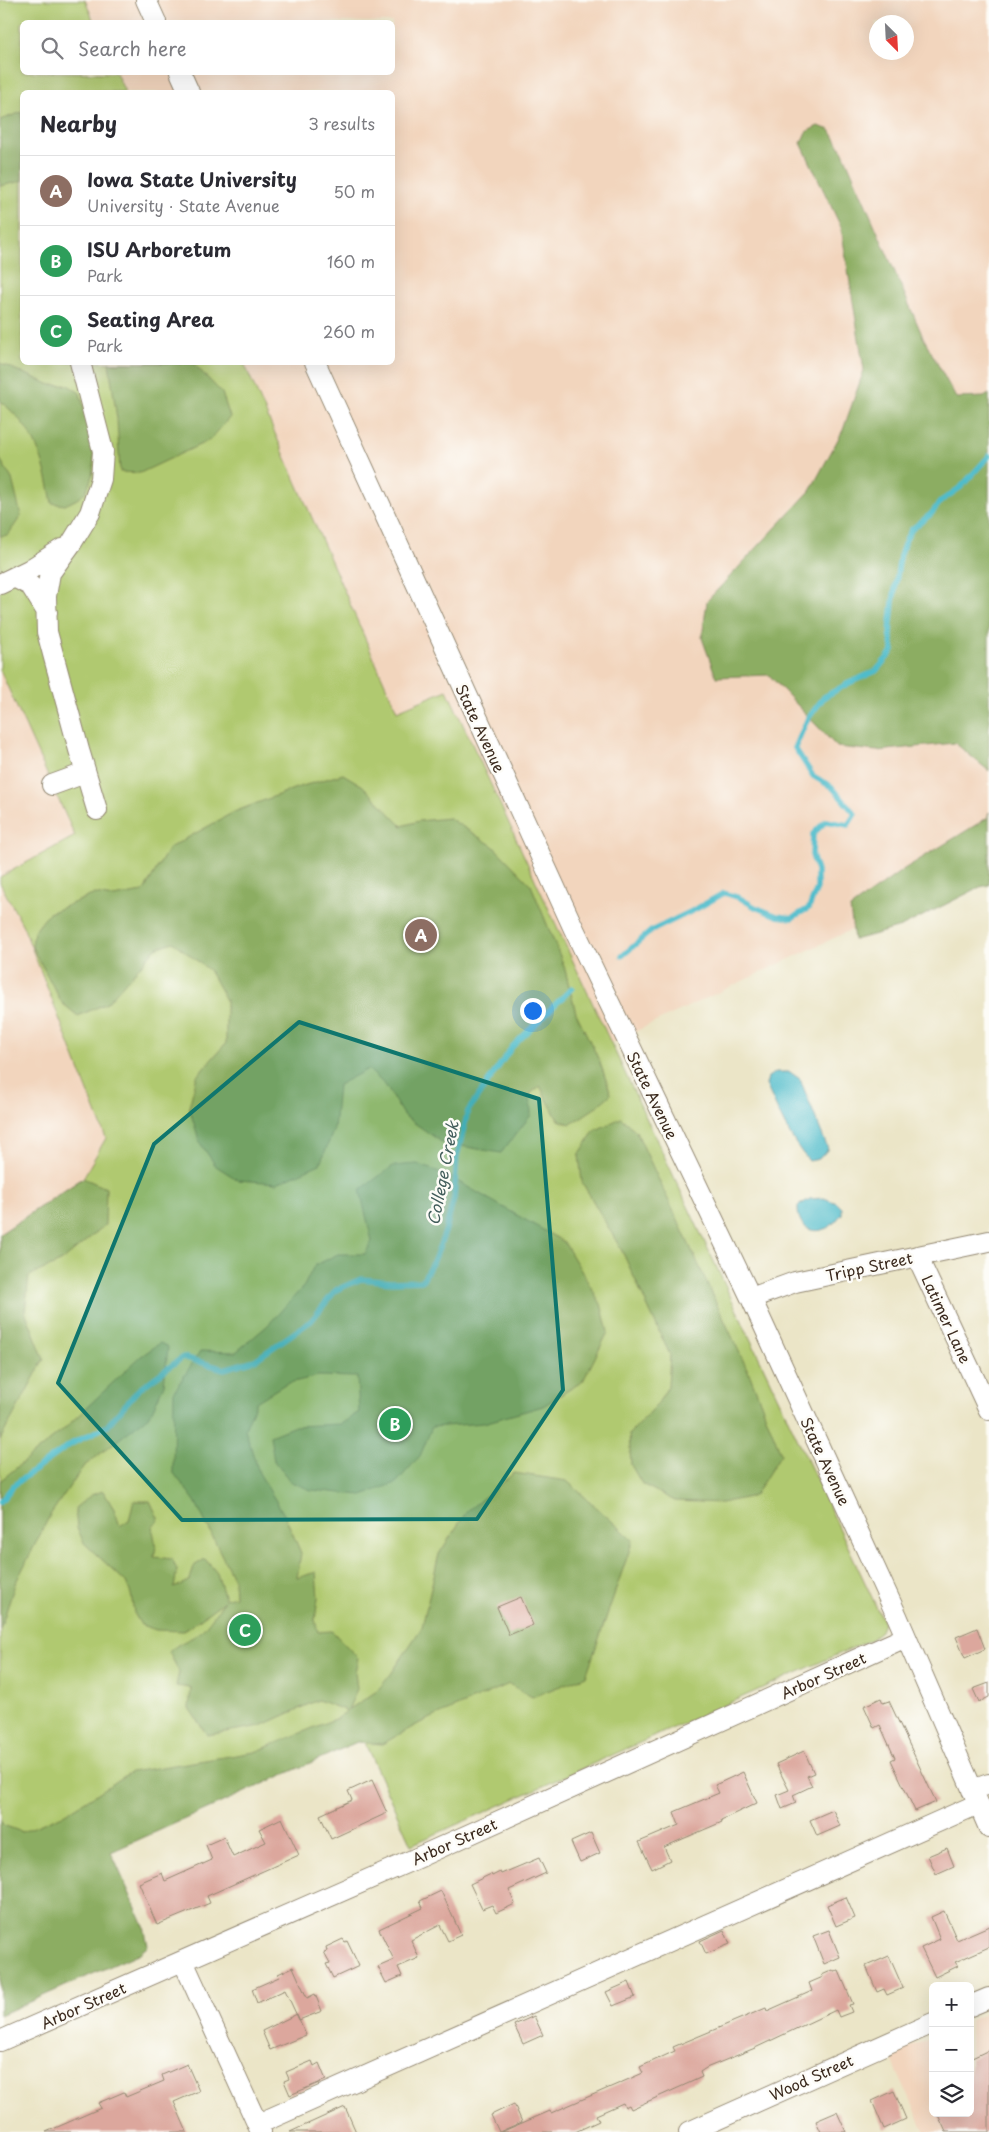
<!DOCTYPE html>
<html lang="en">
<head>
<meta charset="utf-8">
<style>
	:root { --surface:#fff; --page:#f2f2f3; --text:#2b2b33; --muted:#7c7c81; --line:#e1e1e2; --accent:#111827 }
	body { margin:0; font-family:"Playpen Sans",sans-serif; background:var(--page); color:var(--text) }
	.controls { position:absolute; right:15px; bottom:15px; display:grid; overflow:hidden; border-radius:8px; box-shadow:0 5px 20px #0002 }
	.controls button { width:45px; height:45px; display:grid; place-items:center; padding:0; border:0; border-bottom:1px solid var(--line); background:var(--surface); color:var(--text); font:25px sans-serif }
	.compass { position:absolute; left:869px; top:15px; width:45px; height:45px; border-radius:50%; background:var(--surface); box-shadow:0 5px 20px #0002; rotate:156deg }
	.you { position:absolute; left:532px; top:1010px; width:18px; height:18px; margin:-12px; border:4px solid #fff; border-radius:50%; background:#1a73e8; box-shadow:0 0 0 8px #1a73e833 }
	.badge { display:grid; place-items:center; width:32px; height:32px; border-radius:50%; background:var(--accent); color:#fff; font-size:16px; font-weight:700 }
	.pin { position:absolute; translate:-50% -50%; border:2px solid #fff; box-shadow:0 1px 5px #0006 }
	.list { margin:0; padding:0; list-style:none }
	h2 { display:flex; justify-content:space-between; align-items:center; height:65px; margin:0; padding:0 20px; font-size:21px }
	h2 small { font-size:16px; font-weight:400; color:var(--muted) }
	.list li { display:grid; grid-template-columns:32px 1fr auto; gap:15px; align-items:center; box-sizing:border-box; height:70px; padding:0 20px; border-top:1px solid var(--line) }
	.list b { display:block; font-size:19px; white-space:nowrap }
	.list p { margin:0; font-size:16px; white-space:nowrap; color:var(--muted) }
	.list em { font-size:16px; font-style:normal; color:var(--muted) }
	.icon { flex:none; width:28px; height:28px; fill:none; stroke:currentColor; stroke-width:2; stroke-linecap:round; stroke-linejoin:round }
	.map { position:relative; flex:none; width:989px; height:2132px; overflow:hidden }
	.search { position:absolute; background:var(--surface); box-shadow:0 5px 20px #0002; left:20px; top:20px; width:375px; height:55px; display:flex; align-items:center; gap:12px; box-sizing:border-box; padding:0 18px; border-radius:8px; color:var(--muted); font-size:19px }
	.panel { position:absolute; background:var(--surface); box-shadow:0 5px 20px #0002; left:20px; top:90px; width:375px; height:275px; border-radius:8px }
	.map>svg:first-child { display:block }
</style>
</head>
<body>
<div class="map">
<svg width="989" height="2132" viewBox="0 0 989 2132">
	<rect width="100%" height="100%" fill="#fdfcf7"/>
	<filter id="ink" filterUnits="userSpaceOnUse"><feTurbulence type="fractalNoise" baseFrequency=".02" numOctaves="2"/><feDisplacementMap in="SourceGraphic" scale="10" xChannelSelector="R" yChannelSelector="G"/><feConvolveMatrix kernelMatrix="1 2 1 2 8 2 1 2 1" color-interpolation-filters="sRGB"/></filter>
	<filter id="wash" filterUnits="userSpaceOnUse"><feTurbulence type="fractalNoise" baseFrequency=".0096" numOctaves="4" result="noise"/><feDisplacementMap in="SourceGraphic" scale="20" xChannelSelector="R" yChannelSelector="G"/><feGaussianBlur stdDeviation="1.12" result="paint"/><feColorMatrix in="noise" values="0 0 0 0 0 0 0 0 0 0 0 0 0 0 0 0 0 1.4 0 .05"/><feComposite in="paint" operator="in"/></filter>
	<g filter="url(#wash)">
		<rect width="100%" height="100%" fill="#ebe5c7"/>
		<path fill="#f2d5bd" fill-rule="evenodd" d="M0 0H989V865L611 1043 881 1614 884 1623 881 1631 870 1640 411 1845 354 1719 100 1831 0 1995ZM22 22H392V72H22ZM876 22H906V52H876ZM22 92H392V362H22Z
			M989 2012V2132H925L890 2055 933 2037V2113H970V2020Z"/>
		<path fill="#b0c96f" stroke="#767a46" d="M0 0H85L94 22H22V72L116 73 125 92H22V362L244 363 397 711 447 690 611 1043 884 1623 881 1631 870 1640 411 1845 354 1719 100 1831 0 1995V1234L83 1178 106 1138 23 926 0 883V877L75 836 0 670Z"/>
		<path fill="#8cad62" stroke="#646c40" d="M22 112V181L0 186V120Z
			M818 126 830 130 843 152 923 337 956 398 984 397 989 394V771L955 743 877 751 837 747 769 675 716 677 702 638 707 601 810 491 843 430 864 370 841 227 801 143 806 132Z
			M0 363 51 385H68L80 393C87 422 104 464 85 492 81 498 71 502 65 505L52 503C45 461 35 428 0 401Z
			M109 363H193L222 393 230 417 210 440 140 473 120 472 117 419Z
			M0 459 12 479 21 516 8 535 0 536Z
			M343 774 363 786 402 826 419 821 449 818 493 846 531 885 564 966 576 1013 599 1060 611 1094 595 1108 571 1124 558 1120 540 1086 530 1094 531 1115 501 1153 443 1143 403 1115 386 1086 368 1069 338 1085 334 1129 320 1164 277 1183 238 1180 216 1166 200 1143 189 1107 197 1076 226 1043V1000L209 970 173 942 156 948 107 1003 78 1016 62 1003 32 947 34 932 49 913 95 894 113 897 143 892 169 848 234 812 296 788Z
			M989 812V885L980 887 901 927 854 940 850 908 904 869 987 818Z
			M621 1118 636 1131 749 1373 781 1454 754 1496 721 1503 675 1501 642 1484 631 1465 629 1434 657 1405 668 1386 670 1355 622 1251 582 1182 579 1155 594 1131Z
			M417 1164 445 1174 564 1242 601 1304 608 1332 583 1381 543 1406 484 1423 432 1427 420 1456 396 1483 362 1495 311 1490 291 1482 274 1461 270 1436 295 1426 341 1424 359 1412 357 1377 318 1376 285 1384 256 1402 245 1429 259 1473 285 1516 301 1553 297 1578 316 1572 318 1598 315 1620 318 1632 332 1631 358 1658 355 1672 357 1689 348 1710 377 1691 391 1674 422 1627 439 1554 467 1511 514 1473 567 1481 633 1540 586 1676 532 1697 509 1684 420 1723 382 1744 357 1742 111 1852 144 1926 148 1946 140 1953 0 2015V1819L3 1825 22 1832 65 1814 131 1772 255 1752 337 1718 347 1711 318 1700 261 1726 207 1735 189 1708 191 1688 176 1686 179 1672 169 1652C179 1643 182 1643 193 1637 206 1630 215 1613 224 1601L184 1631 156 1630 141 1625 134 1613 131 1594 126 1582 84 1543 77 1528 75 1508 91 1495 103 1491 114 1509 120 1526 129 1520 134 1501H150L159 1520 152 1526 156 1546 154 1557 172 1559 177 1570 174 1588 190 1580 194 1566 205 1559 217 1573 225 1599 235 1596 234 1580 195 1501 173 1472 174 1392 200 1351 236 1352 267 1326 304 1286 314 1266 338 1254H365L372 1241 360 1190 393 1166Z
			M83 1178 106 1188 105 1225 62 1261 29 1276 25 1311 44 1359 0 1440V1234Z
			M160 1343 168 1347 164 1385 150 1415 83 1467 50 1515 15 1584 0 1630V1481L63 1430 140 1357Z"/>
		<path fill="#50bccb" stroke="#467374" d="M776 1072H790L800 1079 828 1149 819 1159 809 1161C790 1140 778 1111 766 1085L768 1077Z
			M824 1198 837 1203 842 1208V1214C838 1218 833 1225 828 1228 809 1236 797 1225 798 1206L810 1199Z"/>
		<g fill="none" stroke-linecap="round" stroke-linejoin="round">
			<path stroke="#50bccb" stroke-width="5.5" d="M622 956 651 931 696 909 724 893 740 898 755 907 777 916 792 918 809 908 817 888V871L812 855 813 834 826 821 848 825 855 814 832 787 813 776 795 748 807 720 824 697 849 683 876 671 893 651 890 632 893 602 900 556 906 539 912 529 931 514 941 501 961 487 989 456
				M0 1502 14 1485 71 1444 107 1426 138 1390 183 1357 224 1369 255 1360 311 1321 336 1290 361 1279 391 1282 422 1281 435 1258 445 1232 454 1198 457 1156 468 1111 512 1047 572 988"/>
		</g>
		<g id="blocks">
			<path fill="#dca79d" d="M521 1597 533 1625 509 1635 497 1607Z
				M977 1628 985 1649 965 1658 956 1637Z
				M989 1683V1697L979 1702 973 1689Z
				M881 1698 883 1703 889 1701 936 1802 915 1811 891 1760 895 1758 880 1725 874 1728 864 1706Z
				M804 1751 814 1773 807 1776 812 1786 793 1795 796 1803 782 1809 777 1795 789 1790 776 1764Z
				M743 1772 757 1803 721 1820 722 1822 664 1847 670 1860 652 1869 639 1842 679 1825 674 1812 719 1793 715 1785Z
				M372 1780 387 1813 331 1839 320 1815 352 1800 348 1791Z
				M833 1810 840 1826 817 1836 810 1820Z
				M282 1818 299 1855 207 1896 210 1903 157 1925 139 1883 162 1873 165 1881 212 1860 206 1845 224 1837 233 1857 266 1842 259 1829Z
				M591 1833 600 1853 580 1862 571 1842Z
				M947 1848 954 1866 936 1874 928 1856Z
				M539 1858 546 1873 509 1890 515 1904 496 1913 492 1905 482 1909 470 1884 491 1874 492 1876 500 1872 501 1874Z
				M441 1891 461 1935 448 1941 440 1925 411 1940 419 1958 398 1967 402 1976 386 1983 378 1967 394 1960 379 1929 423 1908 420 1901Z
				M846 1897 855 1918 836 1926 827 1905Z
				M944 1911 957 1940 989 1926V1947L955 1962 958 1966 935 1977 921 1948 940 1939 931 1917Z
				M724 1930 730 1944 706 1954 700 1941Z
				M829 1930 840 1957 824 1964 813 1936Z
				M343 1939 345 1942 347 1941 359 1966 333 1978 326 1964 330 1963 324 1952 327 1951 326 1947Z
				M889 1956 903 1988 887 1995 884 1989 877 1992 866 1966Z
				M293 1967 307 1998 315 1994 322 2011 299 2020 285 1990 257 2003 252 1989 279 1977 278 1974Z
				M833 1970 834 1972 839 1971 853 2004 849 2005 852 2012 839 2017 836 2010 755 2048 706 2068 700 2072 702 2077 689 2083 631 2109 629 2105 625 2107 623 2103 596 2115 599 2121 575 2132H501L550 2111 551 2113 643 2073 640 2067 675 2051 673 2047 766 2008 767 2011 812 1991 809 1983 823 1977 822 1975Z
				M629 1982 635 1997 613 2006 606 1992Z
				M297 2014 306 2035 270 2050 262 2031Z
				M534 2016 543 2035 523 2044 514 2025Z
				M989 2050V2132H946L937 2113H970V2059Z
				M312 2061 314 2066 319 2063 326 2080 290 2095 284 2081 289 2079 286 2072Z
				M187 2064 199 2091 174 2102 187 2132H46L101 2108 98 2103 124 2092 126 2097 164 2081 162 2075Z
				M894 2091 906 2119 884 2129 872 2101Z
				M514 2104 522 2122 499 2132 491 2115Z
				M345 2107 356 2132H290Z
				M837 2112 846 2132H821L816 2121Z"/>
		</g>
	</g>
	<g filter="url(#ink)">
		<use href="#blocks" fill-opacity="0" stroke="#938872" stroke-width="1"/>
		<g fill="none" stroke-linecap="round" stroke-linejoin="round">
			<defs>
				<path id="minor" d="M146 0 156 22
					M180 72 189 92
					M80 362 103 451 101 479 90 513 71 544 50 573 46 596 47 632 79 750 97 810
					M315 362 574 929 751 1298 897 1616 989 1828
					M14 577 31 586 47 612
					M0 584 29 570 62 549
					M52 785 85 773
					M917 1256 989 1410
					M751 1298 795 1282 989 1241
					M972 1790 989 1784
					M183 1961 261 2132
					M970 2006 989 1998
					M0 2041 408 1862 906 1637
					M258 2124 978 1804
					M689 2132 933 2023"/>
			</defs>
			<use href="#minor" stroke="#938872" stroke-width="22"/>
			<use href="#minor" stroke="#fff" stroke-width="20"/>
		</g>
	</g>
	<path fill="#0f766e" fill-opacity="0.2" stroke="#0f766e" stroke-width="4" stroke-linejoin="round" d="M299 1022 539 1099 563 1390 477 1519 182 1520 58 1383 154 1144Z"/>
	<g text-anchor="middle" dominant-baseline="central" stroke-width="5" stroke-linejoin="round" paint-order="stroke">
		<g font-size="15" fill="#3b2a1e" stroke="#fdfcf7">
			<text transform="translate(481 728) rotate(65)">State Avenue</text>
			<text transform="translate(653 1095) rotate(64)">State Avenue</text>
			<text transform="translate(869 1266) rotate(-12)">Tripp Street</text>
			<text transform="translate(947 1319) rotate(65)">Latimer Lane</text>
			<text transform="translate(826 1461) rotate(65)">State Avenue</text>
			<text transform="translate(823 1675) rotate(-24)">Arbor Street</text>
			<text transform="translate(454 1841) rotate(-24)">Arbor Street</text>
			<text transform="translate(83 2005) rotate(-24)">Arbor Street</text>
			<text transform="translate(811 2077) rotate(-24)">Wood Street</text>
		</g>
		<g font-size="16" font-style="italic" fill="#425d5b" stroke="#fdfcf7">
			<text transform="translate(442 1173) rotate(-79)">College Creek</text>
		</g>
	</g>
</svg>
<div class="controls">
<button>+</button>
<button>−</button>
<button><svg class="icon" aria-label="layers" viewBox="0 0 24 24"><path d="M12 4l9 5-9 5-9-5zM3 14l9 5 9-5"/></svg></button>
</div>
<svg class="compass" viewBox="-18 -18 36 36"><path d="M0-13l5 13h-10z" fill="#e53935"/><path d="M0 13l5-13h-10z" fill="#7c7c81"/></svg>
<div class="you"></div>
<div class="pin badge" style="left:421px;top:935px;background:#8d6e63">A</div>
<div class="pin badge" style="left:395px;top:1424px;background:#2e9e5b">B</div>
<div class="pin badge" style="left:245px;top:1630px;background:#2e9e5b">C</div>
<div class="search"><svg class="icon" aria-label="search" viewBox="0 0 24 24"><circle cx="10" cy="10" r="6"/><path d="M15 15l6 6"/></svg>Search here</div>
<section class="panel">
<h2>Nearby<small>3 results</small></h2>
<ul class="list">
<li><span class="badge" style="background:#8d6e63">A</span><div><b>Iowa State University</b><p>University · State Avenue</p></div><em>50 m</em></li>
<li><span class="badge" style="background:#2e9e5b">B</span><div><b>ISU Arboretum</b><p>Park</p></div><em>160 m</em></li>
<li><span class="badge" style="background:#2e9e5b">C</span><div><b>Seating Area</b><p>Park</p></div><em>260 m</em></li>
</ul>
</section>
</div>
</body>
</html>
